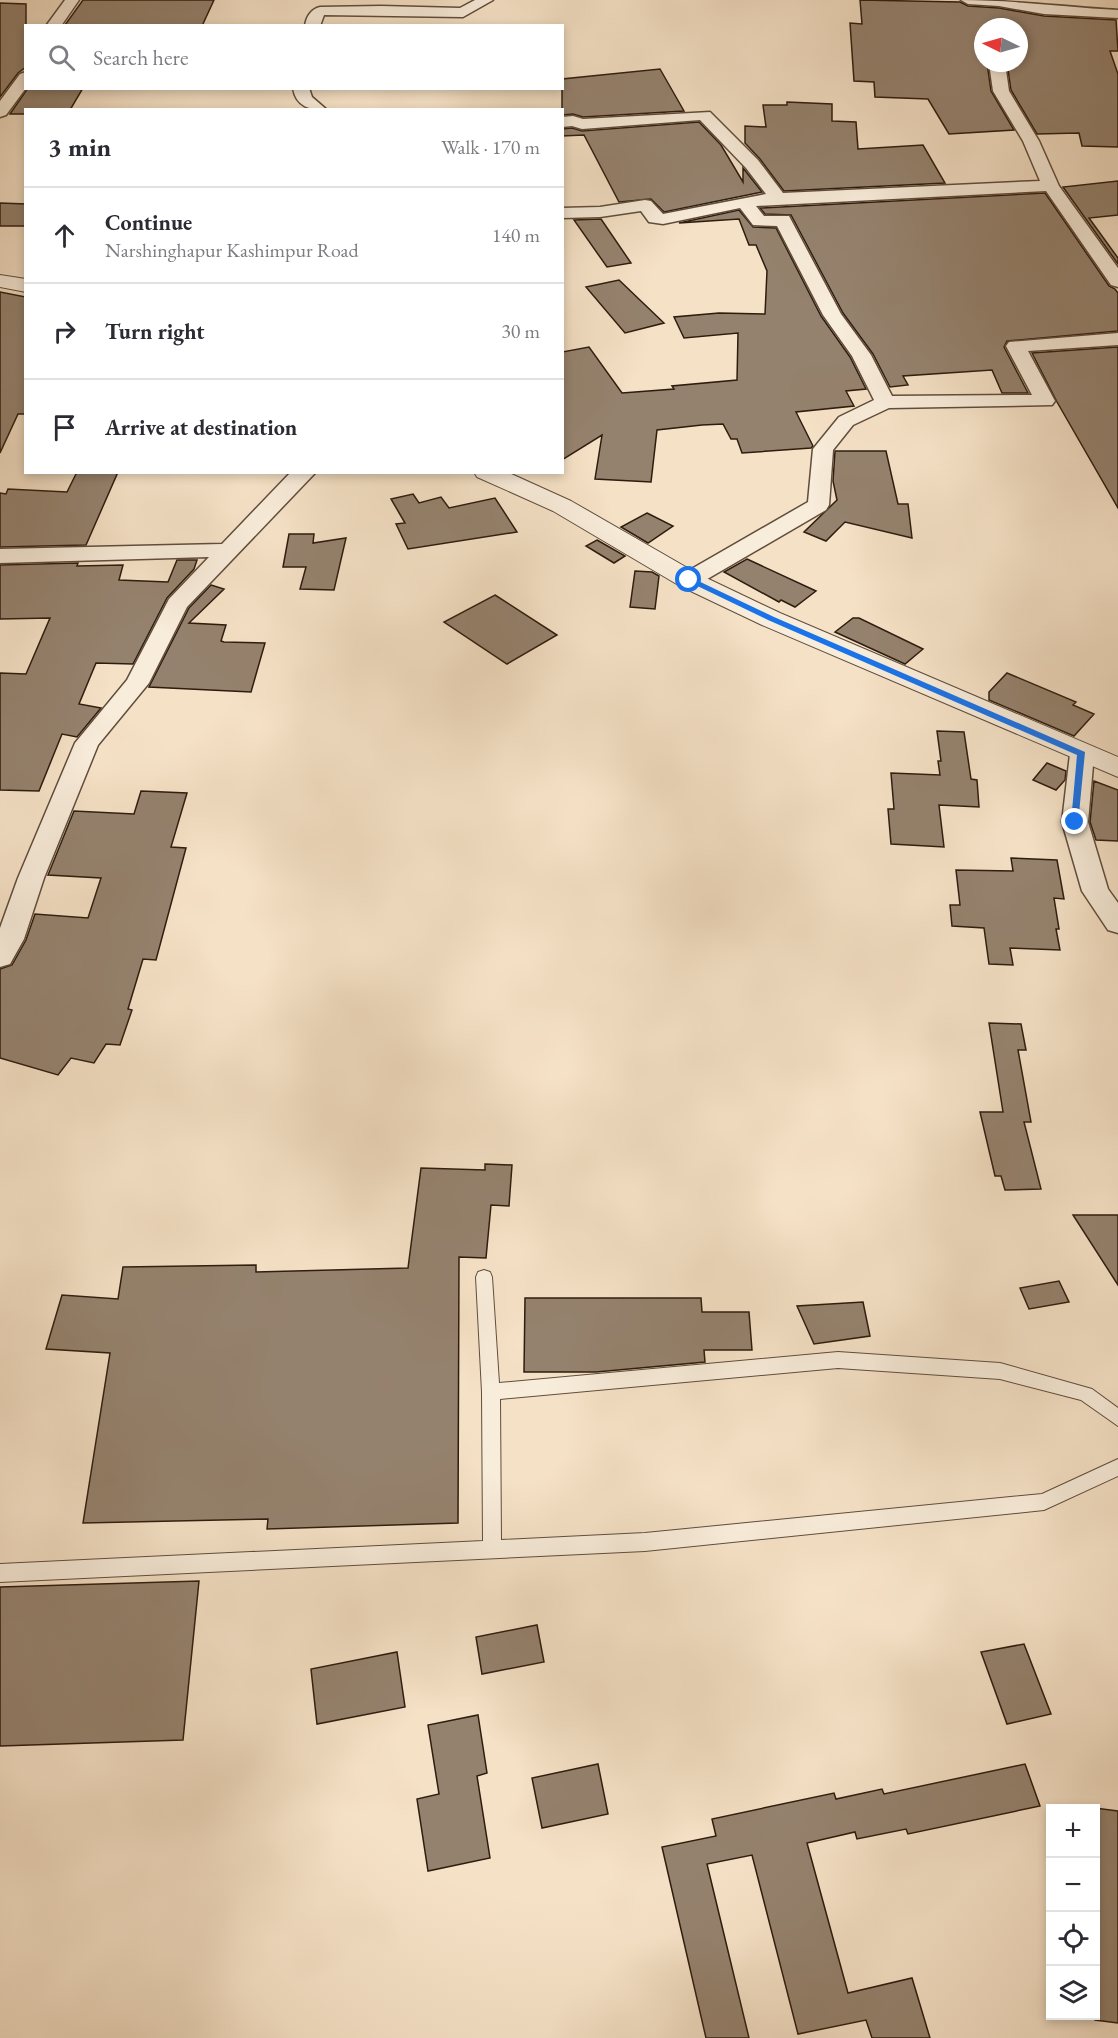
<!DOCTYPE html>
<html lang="en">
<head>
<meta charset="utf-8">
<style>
	:root { --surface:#fff; --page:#f7f7f7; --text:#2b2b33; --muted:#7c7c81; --line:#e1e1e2 }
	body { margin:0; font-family:"EB Garamond",serif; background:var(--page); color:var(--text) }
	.controls { position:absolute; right:18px; bottom:18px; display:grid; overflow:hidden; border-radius:0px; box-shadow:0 3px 9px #0003 }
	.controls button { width:54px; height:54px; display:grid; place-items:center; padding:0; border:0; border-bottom:2px solid var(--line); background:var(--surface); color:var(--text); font:30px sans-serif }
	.compass { position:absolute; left:974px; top:18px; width:54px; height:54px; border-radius:50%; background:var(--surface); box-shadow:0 3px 9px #0003; rotate:275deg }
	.stop { position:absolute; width:18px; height:18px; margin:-14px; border:4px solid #1a73e8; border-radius:50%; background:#fff }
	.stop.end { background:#1a73e8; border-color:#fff; box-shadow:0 2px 6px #0008 }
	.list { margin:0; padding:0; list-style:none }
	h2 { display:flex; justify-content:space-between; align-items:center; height:78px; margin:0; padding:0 24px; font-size:26px }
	h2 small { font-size:20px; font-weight:400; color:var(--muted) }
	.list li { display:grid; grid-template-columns:39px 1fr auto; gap:18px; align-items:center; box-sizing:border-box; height:96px; padding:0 24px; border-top:2px solid var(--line) }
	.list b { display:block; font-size:22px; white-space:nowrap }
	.list p { margin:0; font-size:20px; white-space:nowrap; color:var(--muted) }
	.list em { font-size:20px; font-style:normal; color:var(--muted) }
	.icon { flex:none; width:33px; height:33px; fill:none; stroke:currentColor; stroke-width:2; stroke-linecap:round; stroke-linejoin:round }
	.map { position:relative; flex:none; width:1118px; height:2038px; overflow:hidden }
	.search { position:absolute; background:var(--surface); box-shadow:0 3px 9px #0003; left:24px; top:24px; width:540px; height:66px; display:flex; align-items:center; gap:15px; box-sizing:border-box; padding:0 21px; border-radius:0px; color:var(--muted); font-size:22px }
	.panel { position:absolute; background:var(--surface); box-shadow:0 3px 9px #0003; left:24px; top:108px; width:540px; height:366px; border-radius:0px }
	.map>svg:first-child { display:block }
</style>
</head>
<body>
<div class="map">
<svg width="1118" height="2038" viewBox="0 0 1118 2038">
	<rect width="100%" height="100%" fill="#f5e1c6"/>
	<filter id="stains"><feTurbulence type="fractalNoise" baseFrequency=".00333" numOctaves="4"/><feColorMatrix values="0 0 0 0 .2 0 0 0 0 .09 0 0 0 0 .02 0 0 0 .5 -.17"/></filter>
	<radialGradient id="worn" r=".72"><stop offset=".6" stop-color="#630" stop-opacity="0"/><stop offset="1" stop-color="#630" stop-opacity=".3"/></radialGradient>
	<path fill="#95826e" stroke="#2e1c0f" stroke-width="1.5" d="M83 0H214L202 26 65 25Z
		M860 0 960 2 968 6 999 8 1044 16 1116 20 1118 51H1110L1118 74V147L1082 146 1079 133 1037 134 1011 90 1007 63H1019V27H983V63H987L991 91 1014 130 949 134 928 99 875 97 874 82 854 81 850 23 862 24Z
		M0 3 26 4V67L18 73 0 97Z
		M660 69 684 111 583 117 573 114 562 115V79Z
		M28 88H83L70 110H26V114H10Z
		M787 102 832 104V121L856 122 858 149 923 145 945 183 784 191 760 159 745 143V126L766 127 763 105H787Z
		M699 122 721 145 743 182V168L762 192 664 212 651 199 619 202 584 135 562 136V129L572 128 582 131Z
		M1118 181V215L1089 218 1118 258V264L1063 187Z
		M1045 193 1109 286 1115 289 1118 293V331L1007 341 1004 347 1028 393H1002L992 370 903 376 908 385 890 387 873 354 843 313 791 215 765 214 760 208Z
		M0 203 26 204V226H0Z
		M739 210 753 227 776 228 821 316 850 357 866 389 846 391 854 406 796 412 813 446 811 448 742 453 737 439H731L723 424 702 425 657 430 651 482 595 479 602 435 562 460V352L589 347 622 393 674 389 672 386 737 380 738 333 684 338 674 317 719 313 765 314 767 271 756 245H749L739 219 679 223Z
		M601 219 631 263 607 267 574 220Z
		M619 280 664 323 625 333 586 287Z
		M0 292 26 297V414H18L0 453Z
		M1118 347V508L1057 402 1032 353Z
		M835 451H886L898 504H908L912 538 845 522 826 541 804 532 837 500 833 481Z
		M77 472H118L86 545 0 547V493L6 494 8 489 67 492Z
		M413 494 419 503 441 497 449 508 495 498 517 532 408 549 396 524 405 523 391 499Z
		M647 513 673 526 648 543 621 527Z
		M289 534H314L313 543 346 538 334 590 300 589 306 567H283Z
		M597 540 625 556 614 563 586 546Z
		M747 559 816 591 795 607 781 600 779 602 724 572Z
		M177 560H197L194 569 167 598 133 664 96 663 79 704 101 708 77 737 62 734 39 791 0 790V673L26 674 50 618 0 619V565L78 563 77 566 123 565 119 580 168 582Z
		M635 571 652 572 659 576 655 609 630 607Z
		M211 585 224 589 189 623 226 625 221 641 224 642 265 643 251 692 149 687 189 608Z
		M495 595 557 635 507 664 444 622Z
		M853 618H859L923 649 905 664 835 632Z
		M1007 673 1076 702 1073 705 1094 714 1074 736 989 700V692Z
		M937 731 964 732 971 779 977 780 979 807 939 805 944 847 891 844 888 809H894L891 773 940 775 938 761H941Z
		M1047 763 1066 771 1065 780 1056 790 1033 780Z
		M1094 781 1118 790V841L1096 840 1090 822Z
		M141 791 187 793 171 847 186 848 156 960 143 959 128 1009 132 1010 120 1045 106 1044 94 1063 71 1058 58 1075 0 1058V969L12 965 26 940 35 914 88 918 101 878 48 875 74 811 134 814Z
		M1011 858 1057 860 1064 899 1054 898 1059 929H1056L1060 950 1010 948 1013 965 989 964 984 928 952 926 950 905H960L956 870 1013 871Z
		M989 1023 1021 1024 1026 1050H1018L1031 1122H1024L1041 1189 1005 1190 1001 1176H995L980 1112H1003Z
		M485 1164 512 1165 509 1206 491 1205 486 1258 459 1257 458 1523 267 1529 268 1519 83 1523 110 1353 46 1349 62 1295 118 1299 123 1267 256 1265V1272L408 1268 421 1168 485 1170Z
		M1073 1215H1118V1285Z
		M1059 1281 1069 1302 1029 1309 1020 1288Z
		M525 1298H701L702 1312H749L752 1350H704L705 1362 596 1372H524Z
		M863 1302 870 1336 814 1344 797 1306Z
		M199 1581 183 1740 0 1746V1587Z
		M537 1625 544 1662 482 1674 476 1637Z
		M1024 1644 1051 1714 1007 1724 981 1652Z
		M397 1652 405 1707 317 1724 311 1669Z
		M478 1715 487 1773 477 1776 490 1858 428 1871 417 1799 439 1794 428 1725Z
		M598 1764 608 1814 542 1828 532 1778Z
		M1025 1764 1040 1806 908 1834 906 1829 857 1839 855 1832 807 1843 848 1993 912 1978 930 2038H872L866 2020 798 2034 752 1855 707 1864 749 2038H706L662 1847 716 1836 712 1819 834 1793 836 1799 882 1789 884 1794Z
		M1095 1808 1118 1811V2023L1095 2020V1957L1099 1958 1095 1918Z"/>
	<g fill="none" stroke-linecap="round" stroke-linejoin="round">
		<defs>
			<path id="service" d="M484 1270 490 1272 492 1277 499 1383 838 1352 1000 1363 1092 1389 1118 1408V1426L1081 1400 1000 1379 838 1368 500 1399 501 1540 645 1533 1042 1494 1118 1459V1476L1044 1510 645 1551 0 1582V1564L483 1541 482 1392 476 1277 478 1272Z"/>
			<path id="minor" d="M65 0H79L61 26H46Z
				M475 0H493L463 17 324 15 320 26H305C306 17 311 9 320 7L381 6 460 8Z
				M961 0C1013 0 1065 7 1118 10V18L1044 14 999 6 968 4Z
				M989 63H1005L1009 91 1039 141 1059 186 1118 268V287L1111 285 1046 191 756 206 764 216H789L841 314 871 355 892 396 1032 395 1006 346 1009 342 1118 333V345L1028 351 1055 401 1052 405 889 408 853 425 833 450 829 505 826 510 697 585 689 587 681 585 678 580 681 575 808 502 813 449 839 417 874 400 852 356 823 315 777 226 753 225 740 208 663 224 649 222 641 211 600 217 562 218V208L600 207 645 200 651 201 663 214 766 194 746 168 700 120 582 129 572 126 562 127V117L573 116 583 119 710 112 758 160 783 193 1040 181 1023 141 993 91Z
				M26 72V88L6 115 0 117V101L20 74Z
				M293 88H309L312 97 327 110C310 110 296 107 293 88Z
				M291 472H316L187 607 149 683 98 745 44 878 24 939 10 964 0 967V928L18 878 75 743 127 680 169 599 209 557 0 563V549L222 544Z
				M1082 746 1091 748 1094 754 1088 822 1108 889 1118 903V933L1108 930 1082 891 1062 822 1070 754 1073 748Z"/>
			<path id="tertiary" d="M0 275 26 279V292L0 287Z
				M474 472H507L571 501 698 574 780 613 1118 757V777L762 625 680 586 553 511 477 477Z"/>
		</defs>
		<use href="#service" stroke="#604d3d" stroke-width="2"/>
		<use href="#minor" stroke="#604d3d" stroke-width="3"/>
		<use href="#tertiary" stroke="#604d3d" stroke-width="2"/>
		<use href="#service" fill="#f8ecda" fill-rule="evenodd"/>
		<use href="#minor" fill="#f8ecda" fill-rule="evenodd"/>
		<use href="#tertiary" fill="#f8ecda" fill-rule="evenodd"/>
	</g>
	<path fill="#1a73e8" d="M687 578H692L774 617 1085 752 1078 824 1071 822 1077 755 768 620 687 581Z"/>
	<rect width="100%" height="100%" filter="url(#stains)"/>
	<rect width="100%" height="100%" fill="url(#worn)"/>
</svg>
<div class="controls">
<button>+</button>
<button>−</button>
<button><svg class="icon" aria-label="locate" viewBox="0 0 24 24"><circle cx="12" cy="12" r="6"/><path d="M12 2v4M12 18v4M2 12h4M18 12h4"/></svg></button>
<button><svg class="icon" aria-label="layers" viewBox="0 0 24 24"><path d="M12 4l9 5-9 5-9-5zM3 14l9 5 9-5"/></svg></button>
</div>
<svg class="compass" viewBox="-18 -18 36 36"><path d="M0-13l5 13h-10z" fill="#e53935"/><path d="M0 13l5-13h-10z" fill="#7c7c81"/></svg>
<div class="stop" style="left:689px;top:580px"></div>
<div class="stop end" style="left:1075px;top:822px"></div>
<div class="search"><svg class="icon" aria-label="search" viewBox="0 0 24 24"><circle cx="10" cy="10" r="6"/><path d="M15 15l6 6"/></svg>Search here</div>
<section class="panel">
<h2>3 min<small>Walk · 170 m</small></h2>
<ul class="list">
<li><svg class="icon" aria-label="ahead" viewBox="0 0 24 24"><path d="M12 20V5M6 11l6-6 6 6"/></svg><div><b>Continue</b><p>Narshinghapur Kashimpur Road</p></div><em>140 m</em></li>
<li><svg class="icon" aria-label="right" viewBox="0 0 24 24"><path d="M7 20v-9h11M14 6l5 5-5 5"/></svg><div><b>Turn right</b></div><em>30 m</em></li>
<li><svg class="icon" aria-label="arrive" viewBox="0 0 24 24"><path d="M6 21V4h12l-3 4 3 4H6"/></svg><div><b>Arrive at destination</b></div></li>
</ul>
</section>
</div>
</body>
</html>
